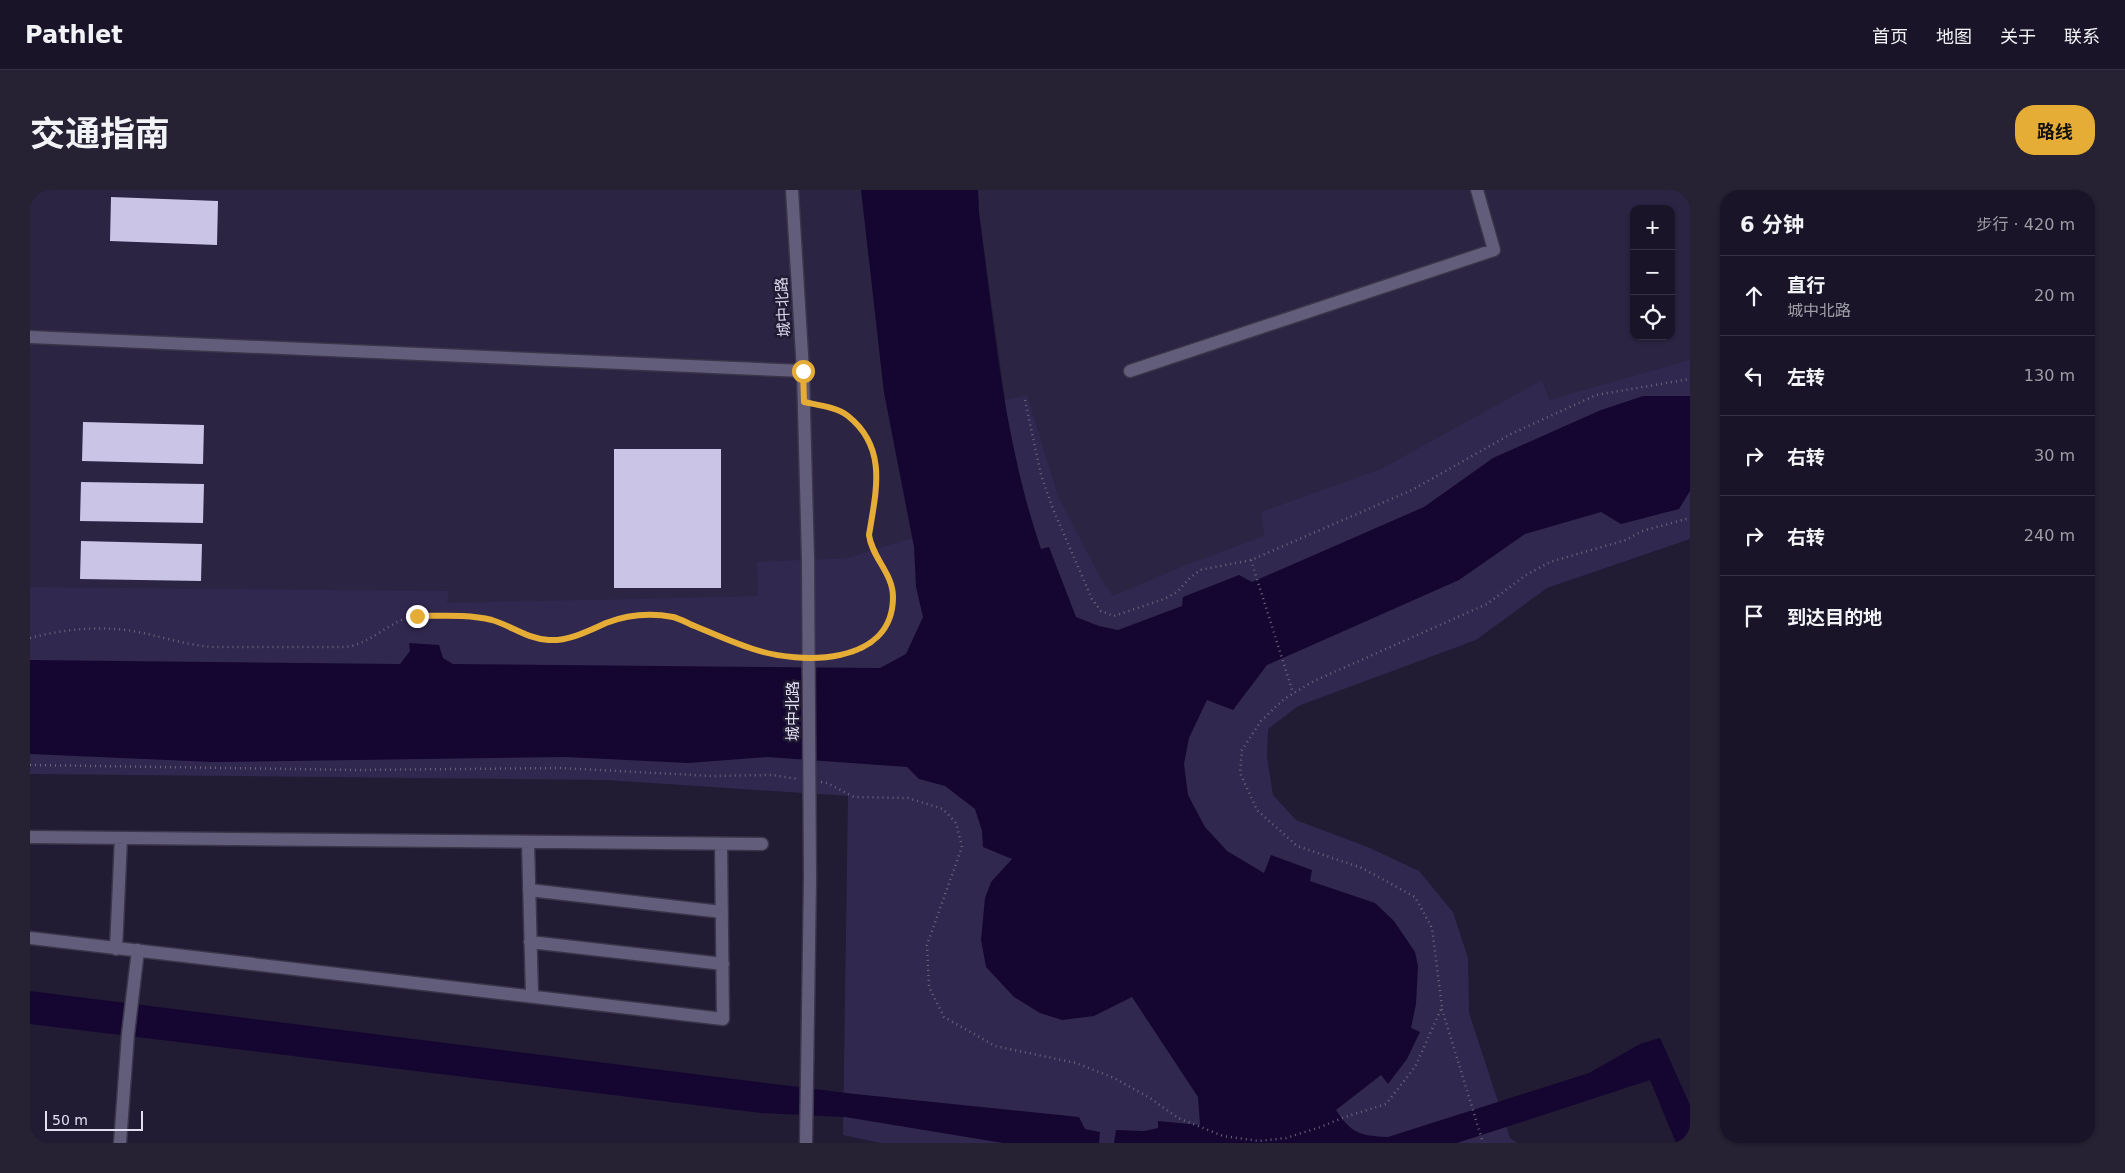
<!DOCTYPE html>
<html lang="zh">
<head>
<meta charset="utf-8">
<style>
	:root { --surface:#191427; --page:#262133; --text:#f1f3f6; --muted:#9f9ea7; --line:#373344; --accent:#e5ad35 }
	body { margin:0; font-family:"DejaVu Sans","Noto Sans SC",sans-serif; background:var(--page); color:var(--text) }
	.controls { position:absolute; right:15px; top:15px; display:grid; overflow:hidden; border-radius:10px; box-shadow:0 1px 4px #0004 }
	.controls button { width:45px; height:45px; display:grid; place-items:center; padding:0; border:0; border-bottom:1px solid var(--line); background:var(--surface); color:var(--text); font:25px sans-serif }
	.scale { position:absolute; left:15px; bottom:12px; width:98px; box-sizing:border-box; padding-left:5px; border:2px solid #e1def0; border-top:0; font-size:14px; line-height:18px; white-space:nowrap; color:#e1def0; -webkit-text-stroke:4px #211b34; paint-order:stroke }
	.stop { position:absolute; width:15px; height:15px; margin:-11px; border:4px solid #e5ad35; border-radius:50%; background:#fff }
	.stop.end { background:#e5ad35; border-color:#fff; box-shadow:0 1px 5px #0008 }
	.list { margin:0; padding:0; list-style:none }
	h2 { display:flex; justify-content:space-between; align-items:center; height:65px; margin:0; padding:0 20px; font-size:21px }
	h2 small { font-size:16px; font-weight:400; color:var(--muted) }
	.list li { display:grid; grid-template-columns:32px 1fr auto; gap:15px; align-items:center; box-sizing:border-box; height:80px; padding:0 20px; border-top:1px solid var(--line) }
	.list b { display:block; font-size:19px; white-space:nowrap }
	.list p { margin:0; font-size:16px; white-space:nowrap; color:var(--muted) }
	.list em { font-size:16px; font-style:normal; color:var(--muted) }
	.icon { flex:none; width:28px; height:28px; fill:none; stroke:currentColor; stroke-width:2; stroke-linecap:round; stroke-linejoin:round }
	.map { position:relative; flex:none; width:1660px; height:953px; overflow:hidden; border-radius:20px }
	header { display:flex; align-items:center; gap:30px; box-sizing:border-box; height:70px; padding:0 25px; background:var(--surface); border-bottom:1px solid var(--line) }
	header strong { font-size:24px }
	nav { display:flex; gap:28px; margin-inline-start:auto; font-size:18px }
	.intro { display:flex; align-items:center; justify-content:space-between; box-sizing:border-box; height:120px; padding:0 30px }
	h1 { margin:0; font-size:35px }
	.button { padding:12px 22px; border-radius:20px; background:var(--accent); color:#111; font-size:18px; font-weight:700 }
	main { display:flex; gap:30px; padding:0 30px }
	aside { flex:1; background:var(--surface); border-radius:20px; box-shadow:0 1px 4px #0004 }
	.map>svg:first-child { display:block }
</style>
</head>
<body>
<header>
<strong>Pathlet</strong>
<nav><a>首页</a><a>地图</a><a>关于</a><a>联系</a></nav>
</header>
<div class="intro"><h1>交通指南</h1><a class="button">路线</a></div>
<main>
<div class="map">
<svg width="1660" height="953" viewBox="0 0 1660 953">
	<rect width="100%" height="100%" fill="#211b34"/>
	<path fill="#2b2443" fill-rule="evenodd" d="M0 0H834L837 48 854 202 884 357 886 397 0 470Z
		M948 0H1660V206L1088 440 977 224 949 23ZM1604 19H1641V146H1604Z"/>
	<path fill="#31284f" d="M1660 170V349L1517 398 1446 450 1268 516 1238 539 1237 567 1243 605 1266 630 1340 658 1389 681 1423 722 1438 768 1439 823 1480 948 1487 953H850L813 945 818 606 576 590 0 584V397L419 401 417 413 728 406 727 372 817 368 882 348 861 237 997 205 1028 306 1071 389 1083 406 1156 375 1234 346 1231 322 1351 279 1512 190 1519 210Z"/>
	<path fill="#150631" d="M831 0H948L949 23C964 135 974 251 1011 359L1019 357 1046 427 1069 436 1088 440 1152 416 1153 407 1209 385 1222 392 1394 317 1463 268 1571 220 1613 206H1660V301L1649 319 1591 334 1571 322 1495 344 1429 390 1237 475 1203 520 1177 510 1159 548 1154 574 1158 605 1175 637 1197 661 1234 683 1241 665 1282 680 1280 691 1345 713 1364 731 1385 762 1388 776 1386 814 1381 838 1390 842 1377 869 1358 894 1351 885 1306 920C1321 943 1330 946 1358 947L1559 883 1610 854 1630 848 1660 915V953H1646L1620 890 1427 953H1084L1086 940 1114 941 1128 938V931L1170 935 1168 907 1102 807 1064 826 1032 830 1010 823 984 807 956 777 951 750 955 708 961 692 982 669 953 657 952 641 945 619 915 596 889 589 877 577 737 567 658 573 536 567 183 572 0 564V470L370 474 380 461 379 453 409 455 413 468 423 474 850 478 876 464 893 427 886 397 884 357 854 202Z
		M0 801 825 904 1049 927 1055 939 1070 942 1069 953H973L815 927 731 923 0 834Z"/>
	<path fill="#cac5e7" d="M81 7 188 11 187 55 80 51Z
		M53 232 174 235 173 274 52 271Z
		M584 259H691V398H584Z
		M51 292 174 294 173 333 50 331Z
		M51 351 172 354 171 391 50 389Z"/>
	<g fill="none" stroke-linecap="round" stroke-linejoin="round">
		<defs>
			<path id="minor" d="M762 0 773 181 778 370
				M0 147 773 181
				M1100 181 1464 60 1447 0
				M0 647 732 654
				M498 653 502 805
				M499 700 692 722
				M0 748 693 829 691 654
				M500 752 693 774
				M86 759 91 648
				M90 953 98 844 108 760
				M776 953 780 689"/>
		</defs>
		<use href="#minor" stroke="#3a354a" stroke-width="15"/>
		<path stroke="#6b667c" stroke-width="2.5" stroke-dasharray="1 4" stroke-linecap="butt" d="M995 210 1011 285 1023 319 1062 409 1071 421 1084 426 1134 409 1147 402 1159 389 1170 380 1221 370 1382 300 1481 244 1566 205 1660 189
			M785 214 817 225 831 240 844 261 848 283 839 345C842 364 856 375 862 393 869 417 852 450 829 461 817 466 805 466 792 466
			M1221 370 1263 503
			M0 448C31 440 63 436 96 440 125 444 153 455 183 457H306C311 457 316 457 321 456 344 451 362 429 386 426 403 423 450 425 465 432 483 439 499 450 519 450 539 451 558 440 577 433 592 427 608 425 625 426 673 429 715 468 766 467
			M0 575 329 580 532 578 682 586 742 585 768 589
			M791 592 797 593 824 607 878 608 913 619 926 633 932 657 897 755 899 797 914 827 965 856 1046 873 1084 888 1120 908 1148 928 1193 946 1229 951 1256 948 1291 937 1312 928 1356 914 1385 877 1412 817 1402 738 1385 707 1332 678 1267 656 1227 620 1210 583 1212 560 1231 531 1254 509 1284 491 1457 414 1496 385 1520 372 1596 350 1612 341 1660 328
			M1412 819 1453 953"/>
		<use href="#minor" stroke="#625d7b" stroke-width="12"/>
		<defs>
			<path id="minor-bridge" d="M778 370 780 689"/>
		</defs>
		<use href="#minor-bridge" stroke="#3a354a" stroke-width="15" stroke-linecap="butt"/>
		<use href="#minor-bridge" stroke="#625d7b" stroke-width="12"/>
	</g>
	<g fill="none" stroke-linecap="round" stroke-linejoin="round">
		<path stroke="#e5ad35" stroke-width="6" d="M387 426C411 426 438 424 462 430 482 436 497 449 519 450 539 451 558 441 576 433 597 425 621 423 643 427 651 429 659 434 667 437 686 445 704 453 723 459 770 475 863 476 863 407 863 383 842 368 839 345 846 301 858 258 818 226 807 217 787 215 774 212L773 181"/>
	</g>
	<g text-anchor="middle" dominant-baseline="central" stroke-width="5" stroke-linejoin="round" paint-order="stroke">
		<g font-size="15" fill="#e1def0" stroke="#211b34">
			<text transform="translate(753 117) rotate(-93)">城中北路</text>
			<text transform="translate(763 521) rotate(-90)">城中北路</text>
		</g>
	</g>
</svg>
<div class="controls">
<button>+</button>
<button>−</button>
<button><svg class="icon" aria-label="locate" viewBox="0 0 24 24"><circle cx="12" cy="12" r="6"/><path d="M12 2v4M12 18v4M2 12h4M18 12h4"/></svg></button>
</div>
<div class="scale">50 m</div>
<div class="stop" style="left:773px;top:181px"></div>
<div class="stop end" style="left:387px;top:426px"></div>
</div>
<aside>
<h2>6 分钟<small>步行 · 420 m</small></h2>
<ul class="list">
<li><svg class="icon" aria-label="ahead" viewBox="0 0 24 24"><path d="M12 20V5M6 11l6-6 6 6"/></svg><div><b>直行</b><p>城中北路</p></div><em>20 m</em></li>
<li><svg class="icon" aria-label="left" viewBox="0 0 24 24"><path d="M17 20v-9H6M10 6l-5 5 5 5"/></svg><div><b>左转</b></div><em>130 m</em></li>
<li><svg class="icon" aria-label="right" viewBox="0 0 24 24"><path d="M7 20v-9h11M14 6l5 5-5 5"/></svg><div><b>右转</b></div><em>30 m</em></li>
<li><svg class="icon" aria-label="right" viewBox="0 0 24 24"><path d="M7 20v-9h11M14 6l5 5-5 5"/></svg><div><b>右转</b></div><em>240 m</em></li>
<li><svg class="icon" aria-label="arrive" viewBox="0 0 24 24"><path d="M6 21V4h12l-3 4 3 4H6"/></svg><div><b>到达目的地</b></div></li>
</ul>
</aside>
</main>
</body>
</html>
